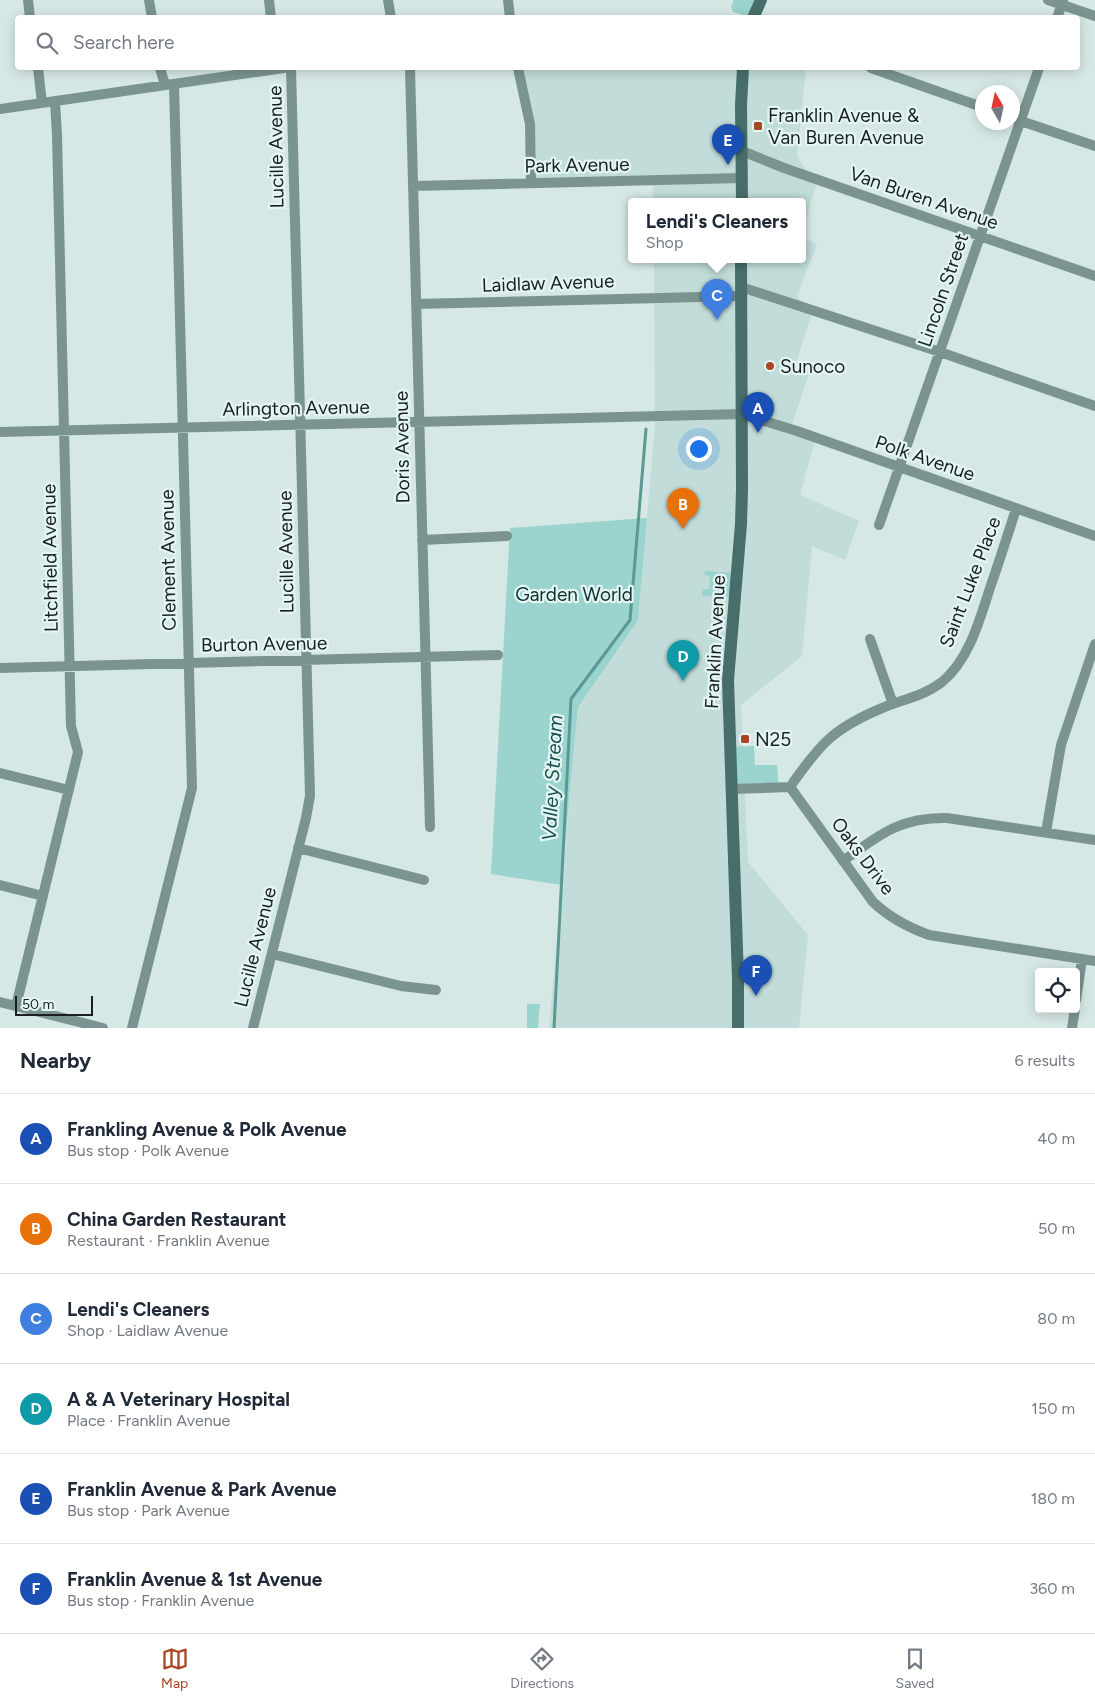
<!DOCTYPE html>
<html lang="en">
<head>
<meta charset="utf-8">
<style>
	:root { --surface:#fff; --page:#f6f6f7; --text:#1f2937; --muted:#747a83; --line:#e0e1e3; --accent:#ac4521 }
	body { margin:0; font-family:Figtree,sans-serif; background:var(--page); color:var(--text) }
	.controls { position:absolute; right:15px; bottom:15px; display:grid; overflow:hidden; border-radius:5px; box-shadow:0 2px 12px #0003 }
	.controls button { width:45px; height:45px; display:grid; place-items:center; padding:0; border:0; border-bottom:1px solid var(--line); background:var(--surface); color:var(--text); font:25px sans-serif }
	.compass { position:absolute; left:975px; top:85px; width:45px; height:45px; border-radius:50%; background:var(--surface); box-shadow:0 2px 12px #0003; rotate:351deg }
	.scale { position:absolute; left:15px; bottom:12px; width:78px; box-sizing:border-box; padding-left:5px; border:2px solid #1a2020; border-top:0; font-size:14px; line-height:18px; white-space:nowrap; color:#1a2020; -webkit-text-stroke:4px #e3f6f3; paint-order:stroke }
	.you { position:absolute; left:698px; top:448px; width:18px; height:18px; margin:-12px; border:4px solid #fff; border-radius:50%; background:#1a73e8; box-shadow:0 0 0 8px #1a73e833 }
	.badge { display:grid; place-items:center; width:32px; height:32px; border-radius:50%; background:var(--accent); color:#fff; font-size:16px; font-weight:700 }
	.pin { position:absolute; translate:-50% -41px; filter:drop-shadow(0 1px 2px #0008) }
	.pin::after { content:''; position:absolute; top:26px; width:18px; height:15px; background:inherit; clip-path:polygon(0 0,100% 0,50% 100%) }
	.popup { position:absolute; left:628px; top:198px; width:178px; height:65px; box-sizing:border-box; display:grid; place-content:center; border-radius:5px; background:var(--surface); filter:drop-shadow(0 1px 4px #0005); font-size:16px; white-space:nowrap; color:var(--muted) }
	.popup b { font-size:19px; color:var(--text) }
	.popup::after { content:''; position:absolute; left:50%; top:100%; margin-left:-10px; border:10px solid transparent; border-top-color:var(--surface) }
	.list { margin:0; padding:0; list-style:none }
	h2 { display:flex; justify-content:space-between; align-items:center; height:65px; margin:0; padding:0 20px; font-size:21px }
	h2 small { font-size:16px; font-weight:400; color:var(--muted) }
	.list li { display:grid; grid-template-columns:32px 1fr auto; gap:15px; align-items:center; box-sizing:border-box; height:90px; padding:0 20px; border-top:1px solid var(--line) }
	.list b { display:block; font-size:19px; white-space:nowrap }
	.list p { margin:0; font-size:16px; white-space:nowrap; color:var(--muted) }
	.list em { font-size:16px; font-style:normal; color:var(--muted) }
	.icon { flex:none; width:28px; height:28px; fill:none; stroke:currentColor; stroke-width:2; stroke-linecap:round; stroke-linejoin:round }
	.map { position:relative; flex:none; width:1095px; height:1028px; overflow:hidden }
	.search { position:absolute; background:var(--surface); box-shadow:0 2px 12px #0003; left:15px; right:15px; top:15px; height:55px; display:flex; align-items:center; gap:12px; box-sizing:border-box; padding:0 18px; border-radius:5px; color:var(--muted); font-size:19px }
	.sheet { height:605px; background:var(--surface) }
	nav { display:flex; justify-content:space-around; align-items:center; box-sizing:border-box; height:70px; border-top:1px solid var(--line); background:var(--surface); font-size:14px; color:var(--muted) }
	nav a { display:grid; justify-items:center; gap:2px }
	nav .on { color:var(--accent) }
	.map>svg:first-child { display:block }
</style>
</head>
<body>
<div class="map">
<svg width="1095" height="1028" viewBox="0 0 1095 1028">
	<rect width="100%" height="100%" fill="#d6e8e6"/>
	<path fill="#c1dcd9" d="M524 68H806L797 156 816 185 805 221 806 239 817 244 797 296 812 314 795 366 810 371 790 431 815 440 800 495 859 521 845 560 812 546 802 656 741 705 748 862 808 935 799 1028H549L578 706 638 620 655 425 654 259H802V201H653V183L535 179Z"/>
	<path fill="#9bd3ce" d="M734 0H761L749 17 733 12 731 6Z
		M647 518 638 620 578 707 561 885 491 874 510 528Z
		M705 571 737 573 735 597 702 596 703 589H709L710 576 704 575Z
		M754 746 755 765H777L779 788 732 789 731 747Z
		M527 1004H540L538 1028H527Z"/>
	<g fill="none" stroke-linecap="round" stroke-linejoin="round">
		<path stroke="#5a9994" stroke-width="3" d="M554 1028 571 699 630 620 646 429"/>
		<path stroke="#7b9492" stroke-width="10" d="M28 0 30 18
			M149 0 152 18
			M269 0 271 18
			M388 0 391 18
			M508 0 510 18
			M1048 0 1095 16
			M1057 18 1063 1
			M38 68 42 103
			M160 68 165 85
			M410 68 430 827
			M518 68 530 124 531 183
			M871 68 982 107
			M0 109 284 68
			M1012 118 1095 146
			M742 151 784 168 1095 276
			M413 186 742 178
			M741 287 940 352 1095 406
			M416 304 741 296
			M0 432 742 414 797 431 1095 536
			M879 525 1039 68
			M422 540 507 536
			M870 639 893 704
			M0 668 498 655
			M0 773 69 790
			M790 787C821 742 835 727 887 706 906 699 925 695 942 682 970 659 980 618 991 585 1000 559 1008 534 1016 509
			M732 789 790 787 873 902C890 918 907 927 929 935L1095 961
			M1046 832 1061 745 1095 644
			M298 848 424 880
			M843 861C879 835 900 817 947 818L1095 840
			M0 885 43 896
			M272 954 401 986 436 990
			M1076 1000 1082 959
			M0 1002 103 1028
			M16 1006 78 752 71 726 57 135 55 101
			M132 1028 192 788 174 84
			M253 1028 306 818 310 796 291 68
			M1072 1028 1075 1009"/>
		<path stroke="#476e6b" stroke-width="12" d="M753 18 761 0
			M742 201 741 105 743 68
			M738 1028V979L728 680 741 524 742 489 741 259"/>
	</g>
	<g fill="#ac4521" stroke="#e3f6f3" stroke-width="2">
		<rect x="753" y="121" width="10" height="10" rx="2.5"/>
		<circle cx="770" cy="366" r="5"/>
		<rect x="740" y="734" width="10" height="10" rx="2.5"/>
	</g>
	<g text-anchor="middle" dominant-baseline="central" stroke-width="4.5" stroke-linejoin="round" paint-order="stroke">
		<g font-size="19" fill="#1a2020" stroke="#e3f6f3" text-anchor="start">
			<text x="768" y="115">Franklin Avenue &amp;<tspan x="768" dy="22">Van Buren Avenue</tspan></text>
			<text x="780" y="366">Sunoco</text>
			<text x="755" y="739">N25</text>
		</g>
		<g font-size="19" fill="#1a2020" stroke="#e3f6f3">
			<text transform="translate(276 147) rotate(-91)">Lucille Avenue</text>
			<text transform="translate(577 165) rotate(-1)">Park Avenue</text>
			<text transform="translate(924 198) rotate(19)">Van Buren Avenue</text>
			<text transform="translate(548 283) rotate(-2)">Laidlaw Avenue</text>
			<text transform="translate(943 290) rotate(-71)">Lincoln Street</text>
			<text transform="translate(296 408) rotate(-1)">Arlington Avenue</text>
			<text transform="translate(402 447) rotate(-91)">Doris Avenue</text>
			<text transform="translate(925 458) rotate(19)">Polk Avenue</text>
			<text transform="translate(286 552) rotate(-91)">Lucille Avenue</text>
			<text transform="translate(50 558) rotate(-91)">Litchfield Avenue</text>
			<text transform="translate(168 560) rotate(-91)">Clement Avenue</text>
			<text transform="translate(970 582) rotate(-69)">Saint Luke Place</text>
			<text transform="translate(715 642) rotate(-87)">Franklin Avenue</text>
			<text transform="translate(264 644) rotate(-1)">Burton Avenue</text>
			<text transform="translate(863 856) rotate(53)">Oaks Drive</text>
			<text transform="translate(255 947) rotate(-76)">Lucille Avenue</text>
		</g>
		<g font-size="19" fill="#0e2f2d" stroke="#e3f6f3">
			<text x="574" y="594">Garden World</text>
		</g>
		<g font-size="20" font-style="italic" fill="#19514d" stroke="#e3f6f3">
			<text transform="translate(552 778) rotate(-87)">Valley Stream</text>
		</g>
	</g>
</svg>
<div class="controls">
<button><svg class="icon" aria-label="locate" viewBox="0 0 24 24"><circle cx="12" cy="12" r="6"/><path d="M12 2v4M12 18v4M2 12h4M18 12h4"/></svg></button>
</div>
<svg class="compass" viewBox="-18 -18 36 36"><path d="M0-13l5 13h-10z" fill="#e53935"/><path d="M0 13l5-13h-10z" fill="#747a83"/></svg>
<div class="scale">50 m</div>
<div class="you"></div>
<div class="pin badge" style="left:758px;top:433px;background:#1a4fb4">A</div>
<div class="pin badge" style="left:683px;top:529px;background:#e8710a">B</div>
<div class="pin badge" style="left:717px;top:320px;background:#3f7fe0">C</div>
<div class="popup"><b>Lendi's Cleaners</b>Shop</div>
<div class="pin badge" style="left:683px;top:681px;background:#0f9aa8">D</div>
<div class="pin badge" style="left:728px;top:165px;background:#1a4fb4">E</div>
<div class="pin badge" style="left:756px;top:996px;background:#1a4fb4">F</div>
<div class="search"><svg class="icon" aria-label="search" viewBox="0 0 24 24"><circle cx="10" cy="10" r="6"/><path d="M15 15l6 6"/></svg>Search here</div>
</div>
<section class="sheet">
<h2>Nearby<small>6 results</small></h2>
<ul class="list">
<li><span class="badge" style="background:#1a4fb4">A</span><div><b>Frankling Avenue &amp; Polk Avenue</b><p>Bus stop · Polk Avenue</p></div><em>40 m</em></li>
<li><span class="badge" style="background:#e8710a">B</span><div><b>China Garden Restaurant</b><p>Restaurant · Franklin Avenue</p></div><em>50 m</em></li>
<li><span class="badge" style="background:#3f7fe0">C</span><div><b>Lendi's Cleaners</b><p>Shop · Laidlaw Avenue</p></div><em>80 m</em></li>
<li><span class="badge" style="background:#0f9aa8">D</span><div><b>A &amp; A Veterinary Hospital</b><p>Place · Franklin Avenue</p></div><em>150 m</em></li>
<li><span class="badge" style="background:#1a4fb4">E</span><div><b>Franklin Avenue &amp; Park Avenue</b><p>Bus stop · Park Avenue</p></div><em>180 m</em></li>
<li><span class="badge" style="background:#1a4fb4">F</span><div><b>Franklin Avenue &amp; 1st Avenue</b><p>Bus stop · Franklin Avenue</p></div><em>360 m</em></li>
</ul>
</section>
<nav>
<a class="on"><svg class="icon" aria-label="map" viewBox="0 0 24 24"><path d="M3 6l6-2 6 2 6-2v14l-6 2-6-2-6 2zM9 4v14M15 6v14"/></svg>Map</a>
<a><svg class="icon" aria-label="directions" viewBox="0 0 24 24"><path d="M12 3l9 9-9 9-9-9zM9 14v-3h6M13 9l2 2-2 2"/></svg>Directions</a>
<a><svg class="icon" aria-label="saved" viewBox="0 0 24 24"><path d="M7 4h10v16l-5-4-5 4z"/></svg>Saved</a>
</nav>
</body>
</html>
